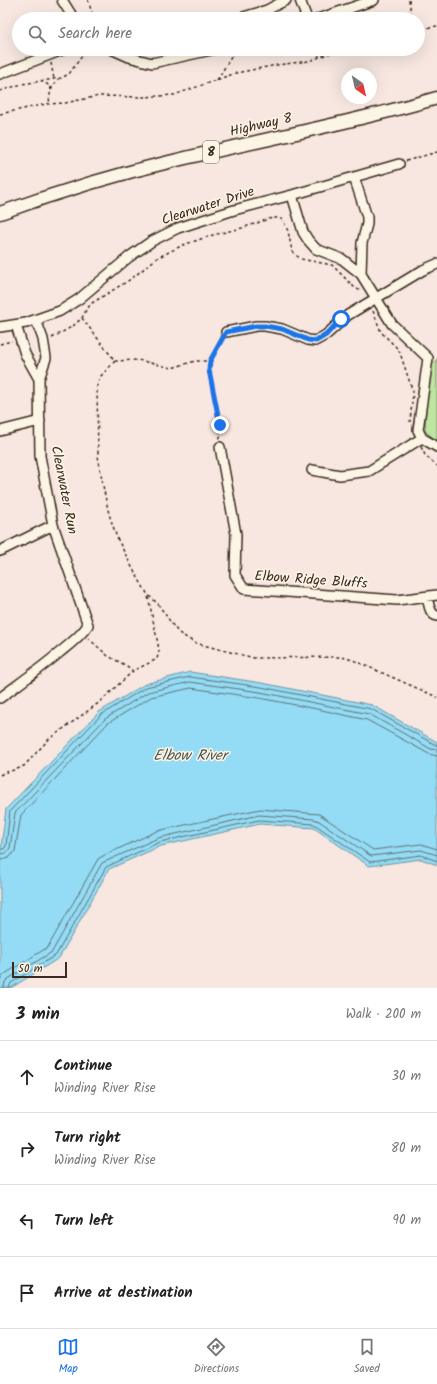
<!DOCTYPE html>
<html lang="en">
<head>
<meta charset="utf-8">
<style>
	:root { --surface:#fff; --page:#f2f2f2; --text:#222; --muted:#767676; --line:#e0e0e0; --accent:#1a73e8 }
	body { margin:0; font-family:Kalam,sans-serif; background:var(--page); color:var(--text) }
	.compass { position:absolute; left:341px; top:68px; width:36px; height:36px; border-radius:50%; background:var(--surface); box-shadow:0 4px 16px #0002; rotate:146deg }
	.scale { position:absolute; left:12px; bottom:10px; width:55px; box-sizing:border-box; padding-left:4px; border:2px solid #3b2a1e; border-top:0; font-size:11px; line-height:14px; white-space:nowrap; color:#3b2a1e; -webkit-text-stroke:3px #fcf5e5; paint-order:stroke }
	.stop { position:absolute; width:12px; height:12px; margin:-9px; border:3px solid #1a73e8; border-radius:50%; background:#fff }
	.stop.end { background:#1a73e8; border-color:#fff; box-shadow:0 1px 4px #0008 }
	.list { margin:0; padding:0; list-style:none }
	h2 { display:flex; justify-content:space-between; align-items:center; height:52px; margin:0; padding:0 16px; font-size:17px }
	h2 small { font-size:13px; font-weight:400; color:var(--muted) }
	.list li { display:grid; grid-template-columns:26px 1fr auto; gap:12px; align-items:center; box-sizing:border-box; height:72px; padding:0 16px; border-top:1px solid var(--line) }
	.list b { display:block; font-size:15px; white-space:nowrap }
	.list p { margin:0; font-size:13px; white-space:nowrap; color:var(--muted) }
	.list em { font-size:13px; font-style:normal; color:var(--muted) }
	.icon { flex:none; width:22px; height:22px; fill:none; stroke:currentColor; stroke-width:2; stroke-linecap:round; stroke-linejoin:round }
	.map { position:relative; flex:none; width:437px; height:988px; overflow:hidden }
	.search { position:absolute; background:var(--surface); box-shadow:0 4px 16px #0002; left:12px; right:12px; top:12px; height:44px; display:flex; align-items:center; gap:10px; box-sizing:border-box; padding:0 14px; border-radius:22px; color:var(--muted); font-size:15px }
	.sheet { height:340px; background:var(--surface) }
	nav { display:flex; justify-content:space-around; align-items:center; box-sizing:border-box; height:56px; border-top:1px solid var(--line); background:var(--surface); font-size:11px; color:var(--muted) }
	nav a { display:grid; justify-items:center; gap:2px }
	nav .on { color:var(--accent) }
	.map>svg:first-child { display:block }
</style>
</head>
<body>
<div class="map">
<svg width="437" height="988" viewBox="0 0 437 988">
	<rect width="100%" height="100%" fill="#f7e7e0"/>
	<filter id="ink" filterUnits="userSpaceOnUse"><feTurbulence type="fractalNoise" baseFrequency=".025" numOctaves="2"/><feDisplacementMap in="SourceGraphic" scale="8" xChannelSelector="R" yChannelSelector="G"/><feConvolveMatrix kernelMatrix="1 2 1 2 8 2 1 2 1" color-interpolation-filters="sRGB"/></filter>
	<g filter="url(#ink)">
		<path fill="#bce5a2" stroke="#7c8860" d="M437 359V441L425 431 427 386 430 367Z"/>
		<path fill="#94dcf5" stroke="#70959f" d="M190 672 262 683 372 705 437 742V865L421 859 369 866 314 828 260 824 161 846 109 869 59 958 11 988H0V855L6 809 99 712 145 684Z"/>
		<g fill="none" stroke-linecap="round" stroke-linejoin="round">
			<path stroke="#5f7174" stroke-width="1" d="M0 849H4L6 846 10 811 101 715 146 687 190 677 261 687 371 709 434 744 437 745
				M0 854 6 853 10 848 15 813 105 719 148 692 190 682 260 692 369 714 431 749 437 750
				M0 860 9 858 15 851 21 815 108 723 151 697 191 688 259 698 317 709 367 720 429 754 437 756
				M0 979 5 974 48 947 98 859 103 856 157 831 260 809 319 814 373 850 421 844 437 849
				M4 988 5 982 8 979 52 952 102 863 158 838 259 815 314 819 319 821 371 856 421 850 437 855
				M9 988 11 983 56 955 106 867 160 842 259 820 314 824 370 862 421 855 437 861"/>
			<defs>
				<path id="minor" d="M62 0 74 19
					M300 0 307 19
					M237 19 267 10 286 0
					M318 19 374 0
					M111 49 129 57 152 63 216 49
					M0 74 65 49
					M354 177 367 217V224L362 243 361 274
					M292 195 303 232 308 240 316 249 342 259 361 274 392 324 428 358
					M16 325 25 354 39 379
					M0 327 26 323 60 311 79 299 129 257 152 241 178 228 234 210 292 195 399 164
					M226 332 256 326H265L282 329 308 340 315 341 326 335 348 315 423 270 437 264
					M428 358 418 430 422 438 437 447
					M0 431 40 421
					M220 447 236 534 235 575 244 589 397 600 437 595
					M312 470 340 475 369 471 422 438
					M0 551 53 525
					M427 597C429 604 429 614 437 616
					M0 698C20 683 40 669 59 653 70 644 81 636 88 625L53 525 40 456 39 379 46 358 43 339 36 320"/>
				<path id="major" d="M0 213C58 192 117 174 177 160 264 139 352 123 437 98"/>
			</defs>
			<use href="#minor" stroke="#3b2a1e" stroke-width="12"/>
			<use href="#major" stroke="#3b2a1e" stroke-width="15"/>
			<path stroke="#3b2a1e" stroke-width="1.5" stroke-dasharray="3 3" stroke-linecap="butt" d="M88 0 92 13 89 19
				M409 0 412 19
				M418 34 430 27 437 26
				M317 49 319 57
				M51 63 54 79
				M41 80 51 87 49 103
				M217 80 233 54 232 49
				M51 90 58 79
				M0 91 22 84 61 78 69 74 87 49
				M0 114 46 104 65 103 99 96 143 97 174 95 236 73 277 65 309 61 341 49
				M406 161 437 152
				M373 311 381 332 398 349 400 353 413 392 410 422
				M82 318 115 361 138 360 172 368 195 361H210
				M52 338 73 326 82 318 86 310 92 303 131 279 157 258 183 245 213 235 242 228 272 218H279L283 220 288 231 292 251 297 256 301 259 332 265 354 287 362 292
				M0 344 12 341
				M115 361 100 377 97 386 98 456 104 491 109 514 117 538 134 571 148 595 158 604 174 627 179 633 195 643 254 658 341 657 353 660 437 697
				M220 439V425L209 370 210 361 222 339
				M421 447 425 455 437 466
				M88 638 108 656 127 666 133 671
				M0 775C8 770 17 771 25 765L48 740 100 702 133 671 157 659 159 651 158 644 148 596"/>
			<use href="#minor" stroke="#fcf5e5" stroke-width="9"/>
			<use href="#major" stroke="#fcf5e5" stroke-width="12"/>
		</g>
	</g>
	<g fill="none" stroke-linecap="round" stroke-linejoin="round" filter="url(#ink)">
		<path stroke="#1a73e8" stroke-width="5" d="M220 425 209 370 210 361 226 332 256 326H265L282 329 308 340 316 341 326 335 341 319"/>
	</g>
	<g text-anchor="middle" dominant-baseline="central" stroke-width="3" stroke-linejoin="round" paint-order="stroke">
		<rect fill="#fcf5e5" stroke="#75675a" stroke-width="1" x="203" y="141" width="16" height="22" rx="3"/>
		<g font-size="13" font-weight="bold" fill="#3b2a1e">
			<text x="211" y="152">8</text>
		</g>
		<g font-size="14" fill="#3b2a1e" stroke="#fcf5e5">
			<text transform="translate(261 125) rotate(-13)">Highway 8</text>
			<text transform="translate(208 206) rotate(-18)">Clearwater Drive</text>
			<text transform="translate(64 490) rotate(79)">Clearwater Run</text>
			<text transform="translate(311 580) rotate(4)">Elbow Ridge Bluffs</text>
		</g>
		<g font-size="15" font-style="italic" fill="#515654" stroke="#fcf5e5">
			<text x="190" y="756">Elbow River</text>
		</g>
	</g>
</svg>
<svg class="compass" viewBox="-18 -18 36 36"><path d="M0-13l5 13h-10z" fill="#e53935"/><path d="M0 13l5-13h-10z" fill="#767676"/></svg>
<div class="scale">50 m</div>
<div class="stop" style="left:341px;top:319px"></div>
<div class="stop end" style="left:220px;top:425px"></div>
<div class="search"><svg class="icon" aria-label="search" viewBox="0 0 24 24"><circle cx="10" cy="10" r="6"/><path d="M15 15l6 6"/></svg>Search here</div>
</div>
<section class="sheet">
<h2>3 min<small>Walk · 200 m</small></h2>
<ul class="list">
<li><svg class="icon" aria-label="ahead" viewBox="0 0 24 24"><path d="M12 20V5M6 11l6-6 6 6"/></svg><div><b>Continue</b><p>Winding River Rise</p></div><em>30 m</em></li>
<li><svg class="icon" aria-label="right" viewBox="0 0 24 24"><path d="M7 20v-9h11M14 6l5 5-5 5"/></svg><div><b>Turn right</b><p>Winding River Rise</p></div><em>80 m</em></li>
<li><svg class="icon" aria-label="left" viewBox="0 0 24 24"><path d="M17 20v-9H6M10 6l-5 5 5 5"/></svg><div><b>Turn left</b></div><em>90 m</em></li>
<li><svg class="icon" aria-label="arrive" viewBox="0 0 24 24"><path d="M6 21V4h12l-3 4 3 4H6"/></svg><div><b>Arrive at destination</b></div></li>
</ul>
</section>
<nav>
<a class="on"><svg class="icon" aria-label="map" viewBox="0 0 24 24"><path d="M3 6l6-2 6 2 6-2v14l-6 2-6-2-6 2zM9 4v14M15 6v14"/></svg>Map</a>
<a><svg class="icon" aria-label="directions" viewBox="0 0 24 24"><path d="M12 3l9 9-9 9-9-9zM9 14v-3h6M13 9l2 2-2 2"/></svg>Directions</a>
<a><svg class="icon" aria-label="saved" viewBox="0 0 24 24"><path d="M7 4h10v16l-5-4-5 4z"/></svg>Saved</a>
</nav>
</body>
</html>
